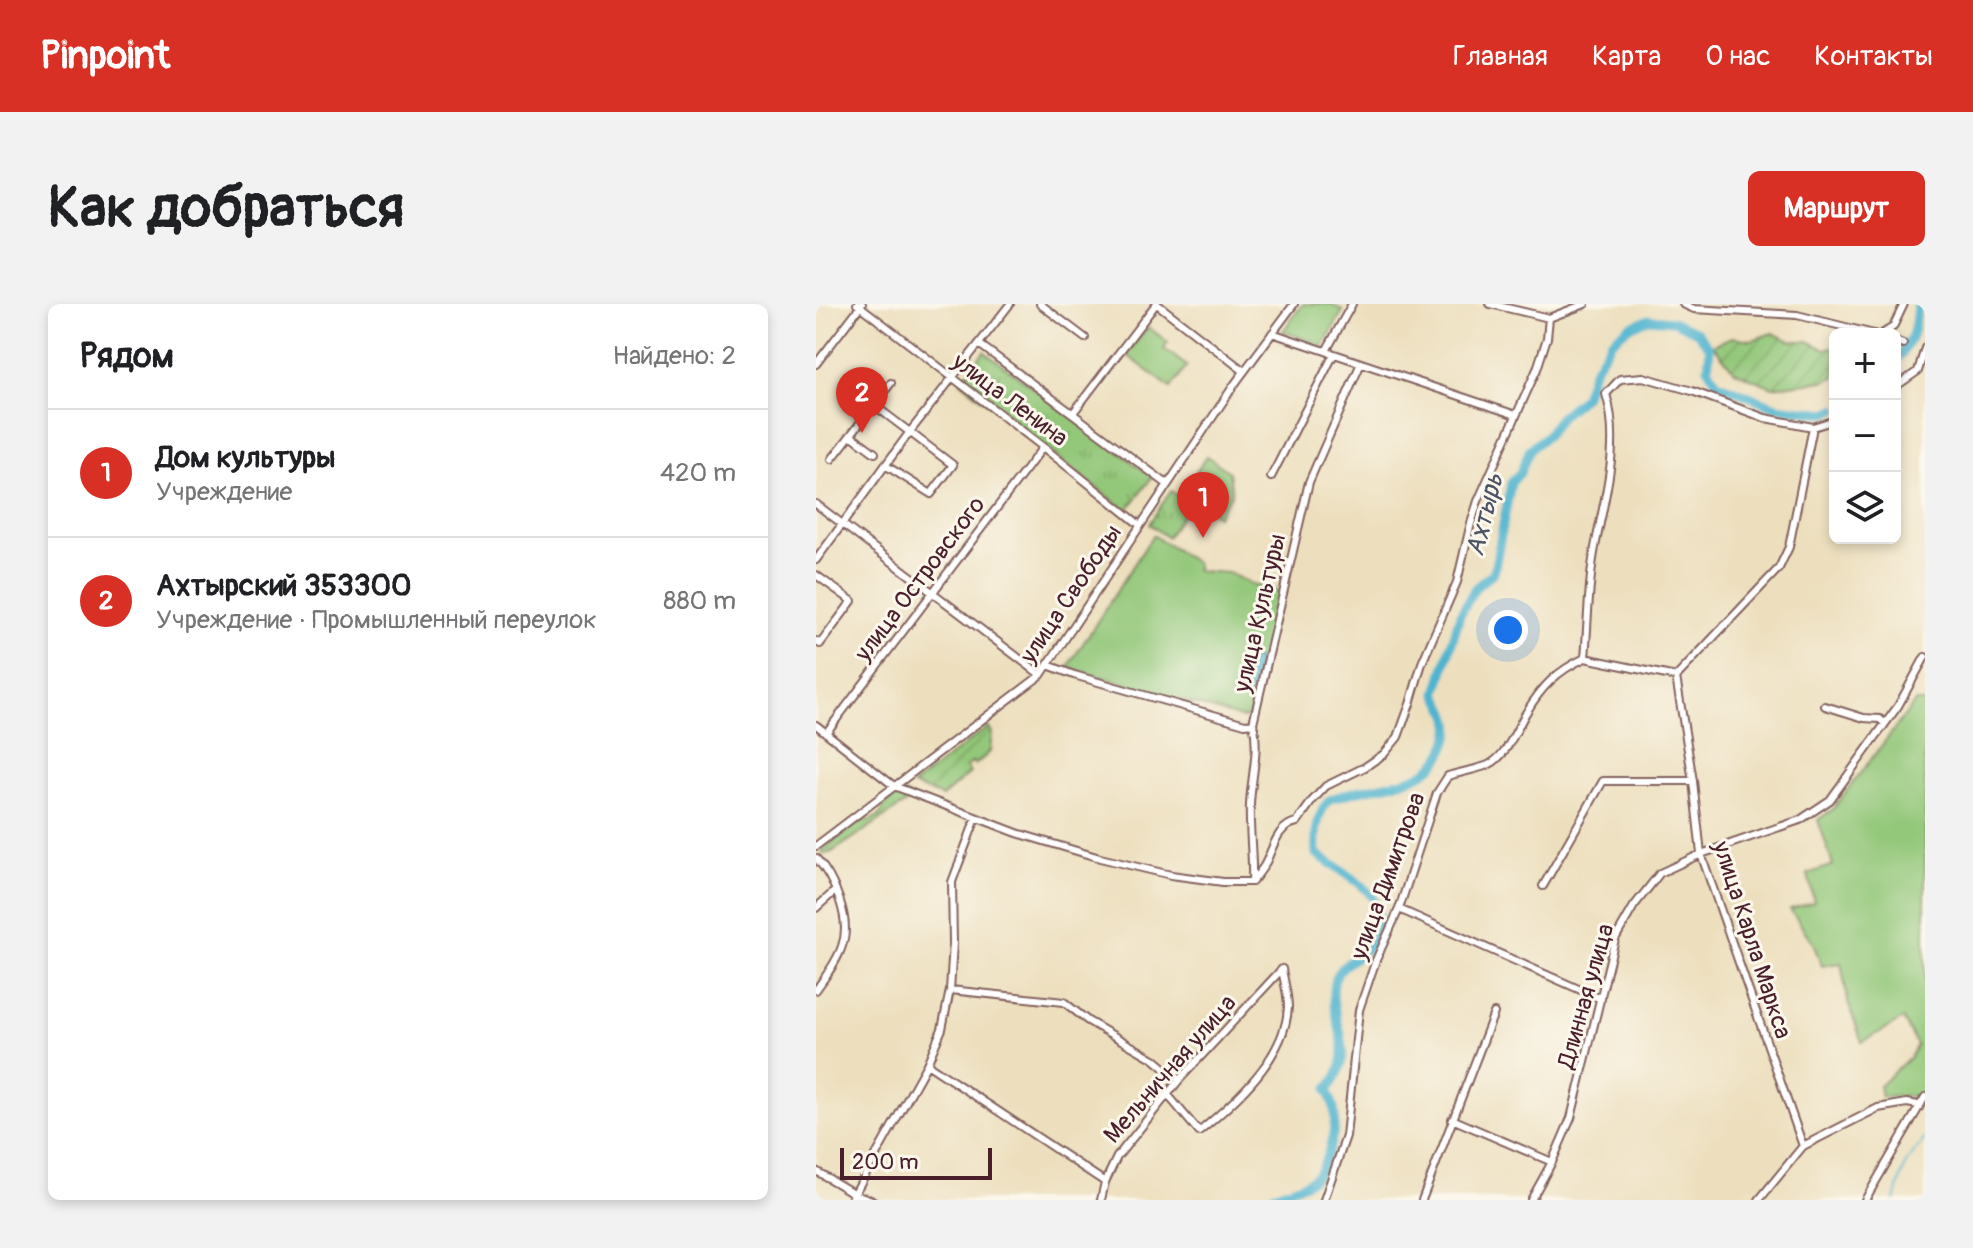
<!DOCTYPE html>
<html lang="ru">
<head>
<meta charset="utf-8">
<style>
	:root { --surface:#fff; --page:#f2f2f2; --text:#202124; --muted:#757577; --line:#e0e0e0; --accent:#d93025 }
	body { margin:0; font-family:Pangolin,sans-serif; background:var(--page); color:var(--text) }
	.controls { position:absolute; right:24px; top:24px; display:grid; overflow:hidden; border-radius:12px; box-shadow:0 4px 12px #0003 }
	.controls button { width:72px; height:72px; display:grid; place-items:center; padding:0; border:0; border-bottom:2px solid var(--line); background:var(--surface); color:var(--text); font:40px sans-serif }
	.scale { position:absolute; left:24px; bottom:20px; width:152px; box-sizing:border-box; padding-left:8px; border:4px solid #4a1f2b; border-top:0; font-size:22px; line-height:28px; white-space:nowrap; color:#4a1f2b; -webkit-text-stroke:6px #fbf7ec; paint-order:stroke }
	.you { position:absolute; left:692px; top:326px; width:28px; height:28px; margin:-20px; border:6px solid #fff; border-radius:50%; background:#1a73e8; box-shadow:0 0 0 12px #1a73e833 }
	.badge { display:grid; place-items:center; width:52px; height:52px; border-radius:50%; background:var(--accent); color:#fff; font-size:26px; font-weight:700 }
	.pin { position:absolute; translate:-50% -66px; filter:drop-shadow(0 2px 4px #0008) }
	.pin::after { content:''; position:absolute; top:42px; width:28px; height:24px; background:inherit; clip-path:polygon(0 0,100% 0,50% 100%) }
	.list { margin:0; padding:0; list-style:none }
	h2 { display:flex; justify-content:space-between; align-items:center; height:104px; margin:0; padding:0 32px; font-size:34px }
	h2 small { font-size:26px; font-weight:400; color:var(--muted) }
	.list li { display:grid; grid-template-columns:52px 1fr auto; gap:24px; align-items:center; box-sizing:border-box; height:128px; padding:0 32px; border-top:2px solid var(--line) }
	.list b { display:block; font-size:30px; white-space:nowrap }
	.list p { margin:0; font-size:26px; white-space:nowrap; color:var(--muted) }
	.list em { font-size:26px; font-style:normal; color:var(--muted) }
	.icon { flex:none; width:44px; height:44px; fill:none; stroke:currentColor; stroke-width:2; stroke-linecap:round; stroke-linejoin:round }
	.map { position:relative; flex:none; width:1109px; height:896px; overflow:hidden; border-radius:12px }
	header { display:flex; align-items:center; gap:48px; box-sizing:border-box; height:112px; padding:0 40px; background:var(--accent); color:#fff }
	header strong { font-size:38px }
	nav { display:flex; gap:44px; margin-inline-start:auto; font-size:28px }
	.intro { display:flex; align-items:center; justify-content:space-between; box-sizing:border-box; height:192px; padding:0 48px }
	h1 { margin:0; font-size:56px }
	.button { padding:20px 36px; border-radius:12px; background:var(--accent); color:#fff; font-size:28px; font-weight:700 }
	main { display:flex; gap:48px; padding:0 48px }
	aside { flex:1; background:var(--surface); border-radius:12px; box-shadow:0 4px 12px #0003 }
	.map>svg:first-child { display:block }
</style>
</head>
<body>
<header>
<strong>Pinpoint</strong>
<nav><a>Главная</a><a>Карта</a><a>О нас</a><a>Контакты</a></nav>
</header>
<div class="intro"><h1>Как добраться</h1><a class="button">Маршрут</a></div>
<main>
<aside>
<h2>Рядом<small>Найдено: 2</small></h2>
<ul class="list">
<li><span class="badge">1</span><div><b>Дом культуры</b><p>Учреждение</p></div><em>420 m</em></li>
<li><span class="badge">2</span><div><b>Ахтырский 353300</b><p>Учреждение · Промышленный переулок</p></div><em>880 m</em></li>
</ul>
</aside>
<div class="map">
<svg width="1109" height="896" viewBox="0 0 1109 896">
	<defs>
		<pattern id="park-tufts" width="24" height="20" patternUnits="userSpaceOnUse" patternTransform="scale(2)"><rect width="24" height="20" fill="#93c779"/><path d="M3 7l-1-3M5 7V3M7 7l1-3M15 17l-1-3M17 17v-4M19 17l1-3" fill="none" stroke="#80aa69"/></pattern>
		<pattern id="garden-furrows" width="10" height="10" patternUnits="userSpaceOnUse" patternTransform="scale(2)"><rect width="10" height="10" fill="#93c779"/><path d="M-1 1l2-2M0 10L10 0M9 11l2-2" fill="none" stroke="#80aa69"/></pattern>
		<pattern id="water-ripples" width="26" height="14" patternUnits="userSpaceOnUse" patternTransform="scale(2)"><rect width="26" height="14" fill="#50b4cf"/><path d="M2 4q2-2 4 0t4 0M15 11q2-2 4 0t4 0" fill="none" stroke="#4492a8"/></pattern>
	</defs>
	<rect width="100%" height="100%" fill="#fbf7ec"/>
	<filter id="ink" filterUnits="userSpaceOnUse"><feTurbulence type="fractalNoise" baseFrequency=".0125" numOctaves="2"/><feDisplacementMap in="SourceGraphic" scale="16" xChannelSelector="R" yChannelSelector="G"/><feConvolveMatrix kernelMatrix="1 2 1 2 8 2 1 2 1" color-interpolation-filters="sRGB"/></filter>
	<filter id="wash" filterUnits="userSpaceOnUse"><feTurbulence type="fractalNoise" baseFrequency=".006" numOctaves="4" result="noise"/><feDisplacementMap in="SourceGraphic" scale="32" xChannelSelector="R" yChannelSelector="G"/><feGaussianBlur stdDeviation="1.8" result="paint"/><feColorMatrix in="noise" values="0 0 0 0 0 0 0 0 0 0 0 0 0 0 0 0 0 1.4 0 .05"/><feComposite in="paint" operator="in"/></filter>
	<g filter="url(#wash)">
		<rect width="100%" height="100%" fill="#eddfbe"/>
		<path fill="#93c779" stroke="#6e7352" stroke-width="2" d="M487 0H515L527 7 507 42 467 27Z
			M332 23 352 38 348 45 371 62 355 84 311 51Z
			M337 231 381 260 380 267 413 269 432 279 464 287 433 413 426 414 252 363Z
			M1099 398H1109V783L1102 792 1065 793 1063 782 1094 753 1101 741 1087 715 1046 738 1032 698 1025 659 1006 662 997 639 974 605 998 598 992 570 1017 561 1002 516 1017 505Z
			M85 488 94 492 91 498 16 548 9 550 5 547 45 517 54 516 63 512 71 499Z"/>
		<path fill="url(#park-tufts)" stroke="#6e7352" stroke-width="2" d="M168 47 336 173 311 207 145 78Z
			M391 152 413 168 416 189 401 212 367 187Z
			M355 187 373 200 351 233 333 220Z"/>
		<path fill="url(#garden-furrows)" stroke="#6e7352" stroke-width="2" d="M956 29 975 37H992L1009 45 1019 42V73L1008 77 956 83 918 67 897 41 916 33 936 36Z
			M172 423 176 428 174 448 159 461 157 458 150 463 154 469 126 493 97 481Z"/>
		<path fill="url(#water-ripples)" stroke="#4d6a7d" stroke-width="2" d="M426 351 444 356 433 397 415 392Z"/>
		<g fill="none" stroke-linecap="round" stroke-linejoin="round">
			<path stroke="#50b4cf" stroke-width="2" d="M1079 896 1089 861 1109 834"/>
			<path stroke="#50b4cf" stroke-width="9" d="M1079 58C1097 37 1099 28 1101 0
				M449 896C463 885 482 886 496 875 512 862 521 824 518 804 517 798 513 791 511 786 548 744 508 715 519 675 525 654 561 652 562 619 562 615 563 610 562 606 556 580 519 565 500 549 499 532 500 509 514 496 518 493 526 492 531 490 563 479 612 482 628 446 640 421 634 412 621 389L644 311 659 284 678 268 695 179 704 169 714 145 730 132 746 111 768 93 776 69 795 38 813 23 833 15 857 17 881 28 894 44 892 64 901 79 960 103 1011 109 1019 105"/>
		</g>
	</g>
	<g filter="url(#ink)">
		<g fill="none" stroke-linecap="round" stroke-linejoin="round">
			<defs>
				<path id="minor" d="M41 0 227 143 324 221
					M224 0 269 34
					M341 0 428 67
					M674 0 733 14 769 0
					M867 0 878 5 981 11 1058 30
					M456 29 700 111
					M1066 30 1077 23 1088 0
					M1079 37 1087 40
					M163 40 351 180
					M510 47 536 0
					M0 60 46 0
					M1079 83 1102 67 1109 44
					M58 101 137 161 115 190 69 161
					M257 109 340 0
					M35 131 59 149
					M16 155 75 79
					M455 173 518 50
					M0 200 225 371
					M0 256 93 129 194 0
					M0 271 36 297 4 340 0 337
					M769 354 860 373
					M232 361 258 371 429 420 437 419
					M1009 402 1048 414 1064 415 1069 420
					M0 421 78 482 201 529 284 554 355 571 407 578H436
					M10 429 227 143
					M0 542 225 371 418 81 478 0
					M0 554C18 574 36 616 26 642 21 658 9 673 0 686
					M436 577C437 552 433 527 434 501 435 473 444 446 437 419L493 178 545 59
					M436 578C440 573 444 568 448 562 457 546 460 522 481 518L496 497 510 482 549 463 568 450 582 433 594 400 606 359 641 278 654 223 662 197 721 65 731 34 733 14
					M727 582 787 477H877
					M0 604 20 586
					M583 605 785 695
					M134 686 248 698 272 717 338 755 363 776
					M111 760 289 878
					M351 790 383 828C419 798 470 753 472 703 472 691 468 677 466 665
					M636 815 736 858
					M987 842 885 550 877 477 860 373 963 264 973 243 997 123 1019 116
					M0 867 39 890 56 896
					M35 896 111 760 126 725 134 686 137 639 136 578 160 514
					M285 896 289 878 301 853 363 776 466 665
					M508 896 530 832 543 706 560 656 583 605 621 489 632 472C643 468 665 465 674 460 692 450 700 425 710 409 725 383 741 367 769 354 772 320 772 284 778 249 787 198 806 142 790 90L804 75 827 73 876 87 949 114 997 123
					M606 896 678 709
					M715 896 736 858 755 814 799 635 818 602 844 569 885 550 984 516 1014 496 1082 402 1109 353
					M943 896 987 842 1062 804 1091 799 1102 801
					M1049 896 1109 793"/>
			</defs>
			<use href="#minor" stroke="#83625e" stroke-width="10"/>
			<use href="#minor" stroke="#fff" stroke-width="6"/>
		</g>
	</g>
	<g text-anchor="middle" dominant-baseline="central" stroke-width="6" stroke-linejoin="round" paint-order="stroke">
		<g font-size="24" fill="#4a1f2b" stroke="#fbf7ec">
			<text transform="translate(194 96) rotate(37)">улица Ленина</text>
			<text transform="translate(104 275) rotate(-53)">улица Островского</text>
			<text transform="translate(255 290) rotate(-56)">улица Свободы</text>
			<text transform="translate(444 309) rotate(-77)">улица Культуры</text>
			<text transform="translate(572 572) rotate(-70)">улица Димитрова</text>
			<text transform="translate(936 636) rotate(72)">улица Карла Маркса</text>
			<text transform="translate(770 692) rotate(-74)">Длинная улица</text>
			<text transform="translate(354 765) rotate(-49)">Мельничная улица</text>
		</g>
		<g font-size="26" font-style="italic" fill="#4c5364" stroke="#fbf7ec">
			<text transform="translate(669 211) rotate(-76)">Ахтырь</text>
		</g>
	</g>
</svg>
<div class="controls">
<button>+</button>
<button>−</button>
<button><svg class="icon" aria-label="layers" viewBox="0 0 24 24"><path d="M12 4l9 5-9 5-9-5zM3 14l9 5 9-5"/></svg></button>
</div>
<div class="scale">200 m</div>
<div class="you"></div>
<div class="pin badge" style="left:387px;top:234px">1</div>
<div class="pin badge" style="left:46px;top:129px">2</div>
</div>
</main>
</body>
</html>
